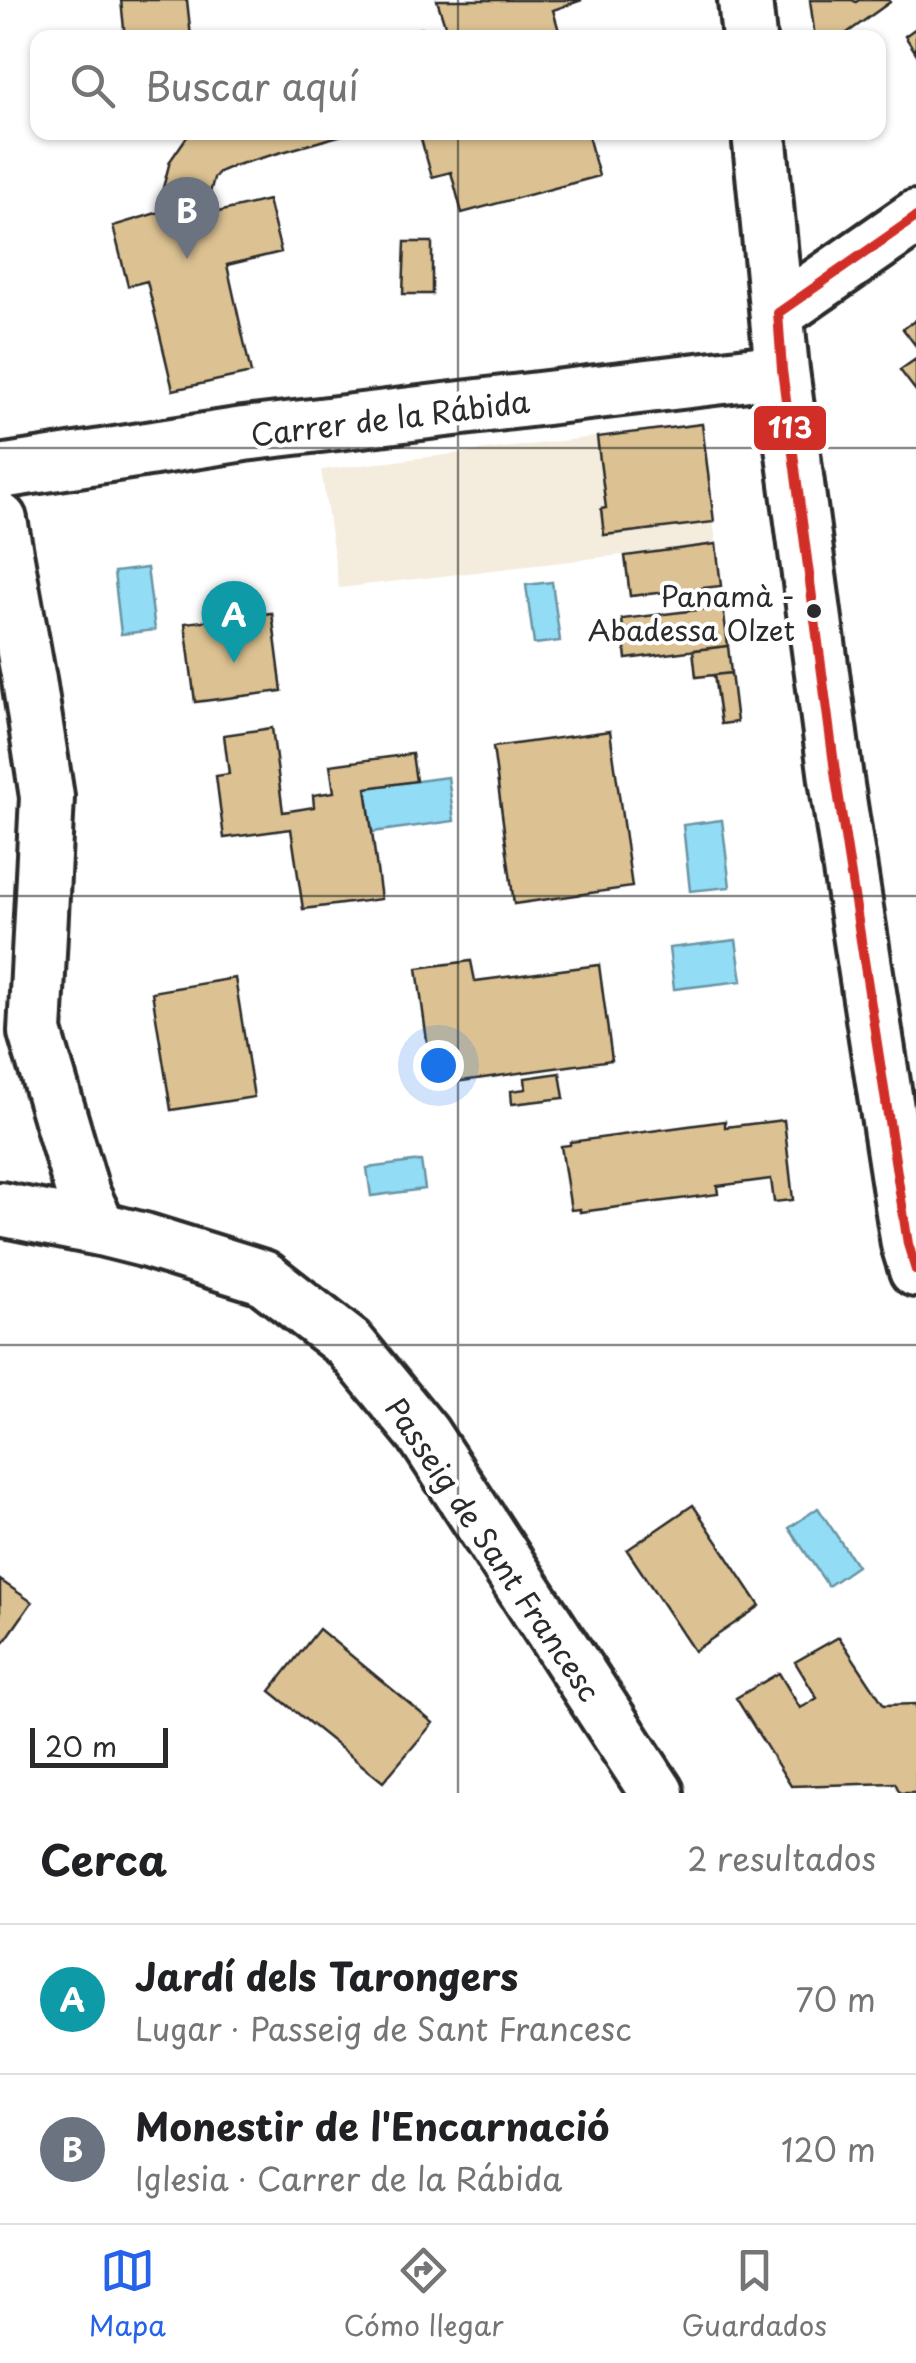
<!DOCTYPE html>
<html lang="es">
<head>
<meta charset="utf-8">
<style>
	:root { --surface:#fff; --page:#f6f6f6; --text:#202124; --muted:#757577; --line:#e0e0e0; --accent:#2563eb }
	body { margin:0; font-family:"Playpen Sans",sans-serif; background:var(--page); color:var(--text) }
	.scale { position:absolute; left:30px; bottom:25px; width:138px; box-sizing:border-box; padding-left:10px; border:5px solid #2b2b2b; border-top:0; font-size:28px; line-height:35px; white-space:nowrap; color:#2b2b2b; -webkit-text-stroke:8px #fff; paint-order:stroke }
	.you { position:absolute; left:438px; top:1065px; width:35px; height:35px; margin:-25px; border:8px solid #fff; border-radius:50%; background:#1a73e8; box-shadow:0 0 0 15px #1a73e833 }
	.badge { display:grid; place-items:center; width:65px; height:65px; border-radius:50%; background:var(--accent); color:#fff; font-size:32px; font-weight:700 }
	.pin { position:absolute; translate:-50% -82px; filter:drop-shadow(0 2px 5px #0008) }
	.pin::after { content:''; position:absolute; top:52px; width:35px; height:30px; background:inherit; clip-path:polygon(0 0,100% 0,50% 100%) }
	.list { margin:0; padding:0; list-style:none }
	h2 { display:flex; justify-content:space-between; align-items:center; height:130px; margin:0; padding:0 40px; font-size:42px }
	h2 small { font-size:32px; font-weight:400; color:var(--muted) }
	.list li { display:grid; grid-template-columns:65px 1fr auto; gap:30px; align-items:center; box-sizing:border-box; height:150px; padding:0 40px; border-top:2px solid var(--line) }
	.list b { display:block; font-size:38px; white-space:nowrap }
	.list p { margin:0; font-size:32px; white-space:nowrap; color:var(--muted) }
	.list em { font-size:32px; font-style:normal; color:var(--muted) }
	.icon { flex:none; width:55px; height:55px; fill:none; stroke:currentColor; stroke-width:2; stroke-linecap:round; stroke-linejoin:round }
	.map { position:relative; flex:none; width:916px; height:1793px; overflow:hidden }
	.search { position:absolute; background:var(--surface); box-shadow:0 2px 8px #0004; left:30px; right:30px; top:30px; height:110px; display:flex; align-items:center; gap:25px; box-sizing:border-box; padding:0 35px; border-radius:20px; color:var(--muted); font-size:38px }
	.sheet { height:430px; background:var(--surface) }
	nav { display:flex; justify-content:space-around; align-items:center; box-sizing:border-box; height:140px; border-top:2px solid var(--line); background:var(--surface); font-size:28px; color:var(--muted) }
	nav a { display:grid; justify-items:center; gap:5px }
	nav .on { color:var(--accent) }
	.map>svg:first-child { display:block }
</style>
</head>
<body>
<div class="map">
<svg width="916" height="1793" viewBox="0 0 916 1793">
	<rect width="100%" height="100%" fill="#fff"/>
	<filter id="ink" filterUnits="userSpaceOnUse"><feTurbulence type="fractalNoise" baseFrequency=".01" numOctaves="2"/><feDisplacementMap in="SourceGraphic" scale="20" xChannelSelector="R" yChannelSelector="G"/><feConvolveMatrix kernelMatrix="1 2 1 2 8 2 1 2 1" color-interpolation-filters="sRGB"/></filter>
	<g filter="url(#ink)">
		<path fill="#f4edde" d="M702 424 716 544 339 588 321 470Z"/>
		<path fill="#93dcf5" stroke="#6995a4" stroke-width="2.5" d="M147 568 155 630 121 634 114 572Z
			M552 582 560 641 534 644 526 585Z
			M448 777 454 821 372 832 366 788Z
			M722 820 730 887 690 891 683 825Z
			M736 940 742 981 674 989 669 948Z
			M421 1161 425 1189 371 1196 367 1168Z
			M818 1508 857 1566 828 1586 789 1528Z"/>
		<path fill="#dcc292" stroke="#2b2b2b" stroke-width="2.5" d="M121 0H187L191 37 125 38Z
			M437 0H582L553 10 561 38H449Z
			M810 0H852L856 2 859 0H889L890 2 840 38H815Z
			M421 28 423 38H393V37Z
			M916 28V53L905 36Z
			M194 132H353L233 166 219 172 214 178 210 193 214 213 268 200 281 252 227 265 251 373 173 390 147 281 128 286 113 226 163 211 162 192 170 161 186 138Z
			M419 132H587L599 176 462 213 451 172 432 177Z
			M405 242H432V294H403Z
			M916 320V346L903 329Z
			M916 359V391L900 370Z
			M702 424 714 522 604 535 601 509 606 508 597 437Z
			M716 544 721 586 630 596 625 556Z
			M723 607 728 646 626 659 622 619Z
			M272 613 282 691 195 702 185 623Z
			M728 646 731 673 696 677 693 650Z
			M731 673 737 722 721 724 714 675Z
			M272 728 283 812 314 807 313 795 334 792 330 765 412 754 416 781 366 788 381 899 303 909 291 829 224 838 216 776 229 774 224 735Z
			M610 731 632 887 514 904 493 747Z
			M471 961 475 981 599 965 612 1060 433 1085 417 968Z
			M235 978 254 1097 171 1110 152 992Z
			M560 1073 564 1098 512 1104 511 1091 526 1089 525 1078Z
			M784 1120 793 1200 774 1202 771 1179 717 1186 718 1194 580 1212V1209L571 1210 561 1146 570 1145V1142L725 1121V1127Z
			M693 1505 760 1606 694 1651 627 1550Z
			M0 1580 32 1602 0 1648Z
			M319 1629 433 1723 383 1782 270 1691Z
			M839 1637 884 1705 916 1704V1793H900L895 1783 791 1786 736 1698 779 1673 800 1708 806 1705 817 1698 795 1662Z"/>
		<g fill="none" stroke-linecap="round" stroke-linejoin="round">
			<defs>
				<path id="minor" d="M745 0 749 38
					M759 132 782 370 836 779 908 1244 916 1270
					M778 313 916 217
					M0 472 244 434 782 370
					M0 520 29 680 47 797 35 1032 83 1194 100 1229 144 1240 263 1277 349 1344 423 1434 657 1793
					M0 1209 100 1229"/>
			</defs>
			<use href="#minor" stroke="#2b2b2b" stroke-width="60"/>
			<use href="#minor" stroke="#fff" stroke-width="52"/>
			<defs>
				<path id="bus-1" d="M916 217 778 313 782 370 836 779 908 1244 916 1270"/>
			</defs>
			<use href="#bus-1" stroke="#fff" stroke-width="18"/>
			<use href="#bus-1" stroke="#d02e26" stroke-width="10"/>
		</g>
	</g>
	<path fill="none" stroke="#2b2b2b" stroke-width="2.5" stroke-opacity="0.55" d="M458 0V38M458 132V1793M0 448H916M0 896H916M0 1345H916"/>
	<circle fill="#2b2b2b" stroke="#fff" stroke-width="4" cx="814" cy="611" r="9"/>
	<g text-anchor="middle" dominant-baseline="central" stroke-width="8" stroke-linejoin="round" paint-order="stroke">
		<g font-size="28" fill="#2b2b2b" stroke="#fff" text-anchor="end">
			<text x="795" y="595">Panamà -<tspan x="795" dy="34">Abadessa Olzet</tspan></text>
		</g>
		<g font-size="30" fill="#2b2b2b" stroke="#fff">
			<text transform="translate(390 417) rotate(-7)">Carrer de la Rábida</text>
			<text transform="translate(494 1549) rotate(56)">Passeig de Sant Francesc</text>
		</g>
	</g>
	<rect stroke="#fff" stroke-width="4" x="752" y="404" width="76" height="48" rx="10" fill="#d02e26"/>
	<g font-size="28" text-anchor="middle" font-weight="bold" fill="#fff">
		<text x="790" y="438">113</text>
	</g>
</svg>
<div class="scale">20 m</div>
<div class="you"></div>
<div class="pin badge" style="left:234px;top:663px;background:#0f9aa8">A</div>
<div class="pin badge" style="left:187px;top:259px;background:#6b7280">B</div>
<div class="search"><svg class="icon" aria-label="search" viewBox="0 0 24 24"><circle cx="10" cy="10" r="6"/><path d="M15 15l6 6"/></svg>Buscar aquí</div>
</div>
<section class="sheet">
<h2>Cerca<small>2 resultados</small></h2>
<ul class="list">
<li><span class="badge" style="background:#0f9aa8">A</span><div><b>Jardí dels Tarongers</b><p>Lugar · Passeig de Sant Francesc</p></div><em>70 m</em></li>
<li><span class="badge" style="background:#6b7280">B</span><div><b>Monestir de l'Encarnació</b><p>Iglesia · Carrer de la Rábida</p></div><em>120 m</em></li>
</ul>
</section>
<nav>
<a class="on"><svg class="icon" aria-label="map" viewBox="0 0 24 24"><path d="M3 6l6-2 6 2 6-2v14l-6 2-6-2-6 2zM9 4v14M15 6v14"/></svg>Mapa</a>
<a><svg class="icon" aria-label="directions" viewBox="0 0 24 24"><path d="M12 3l9 9-9 9-9-9zM9 14v-3h6M13 9l2 2-2 2"/></svg>Cómo llegar</a>
<a><svg class="icon" aria-label="saved" viewBox="0 0 24 24"><path d="M7 4h10v16l-5-4-5 4z"/></svg>Guardados</a>
</nav>
</body>
</html>
